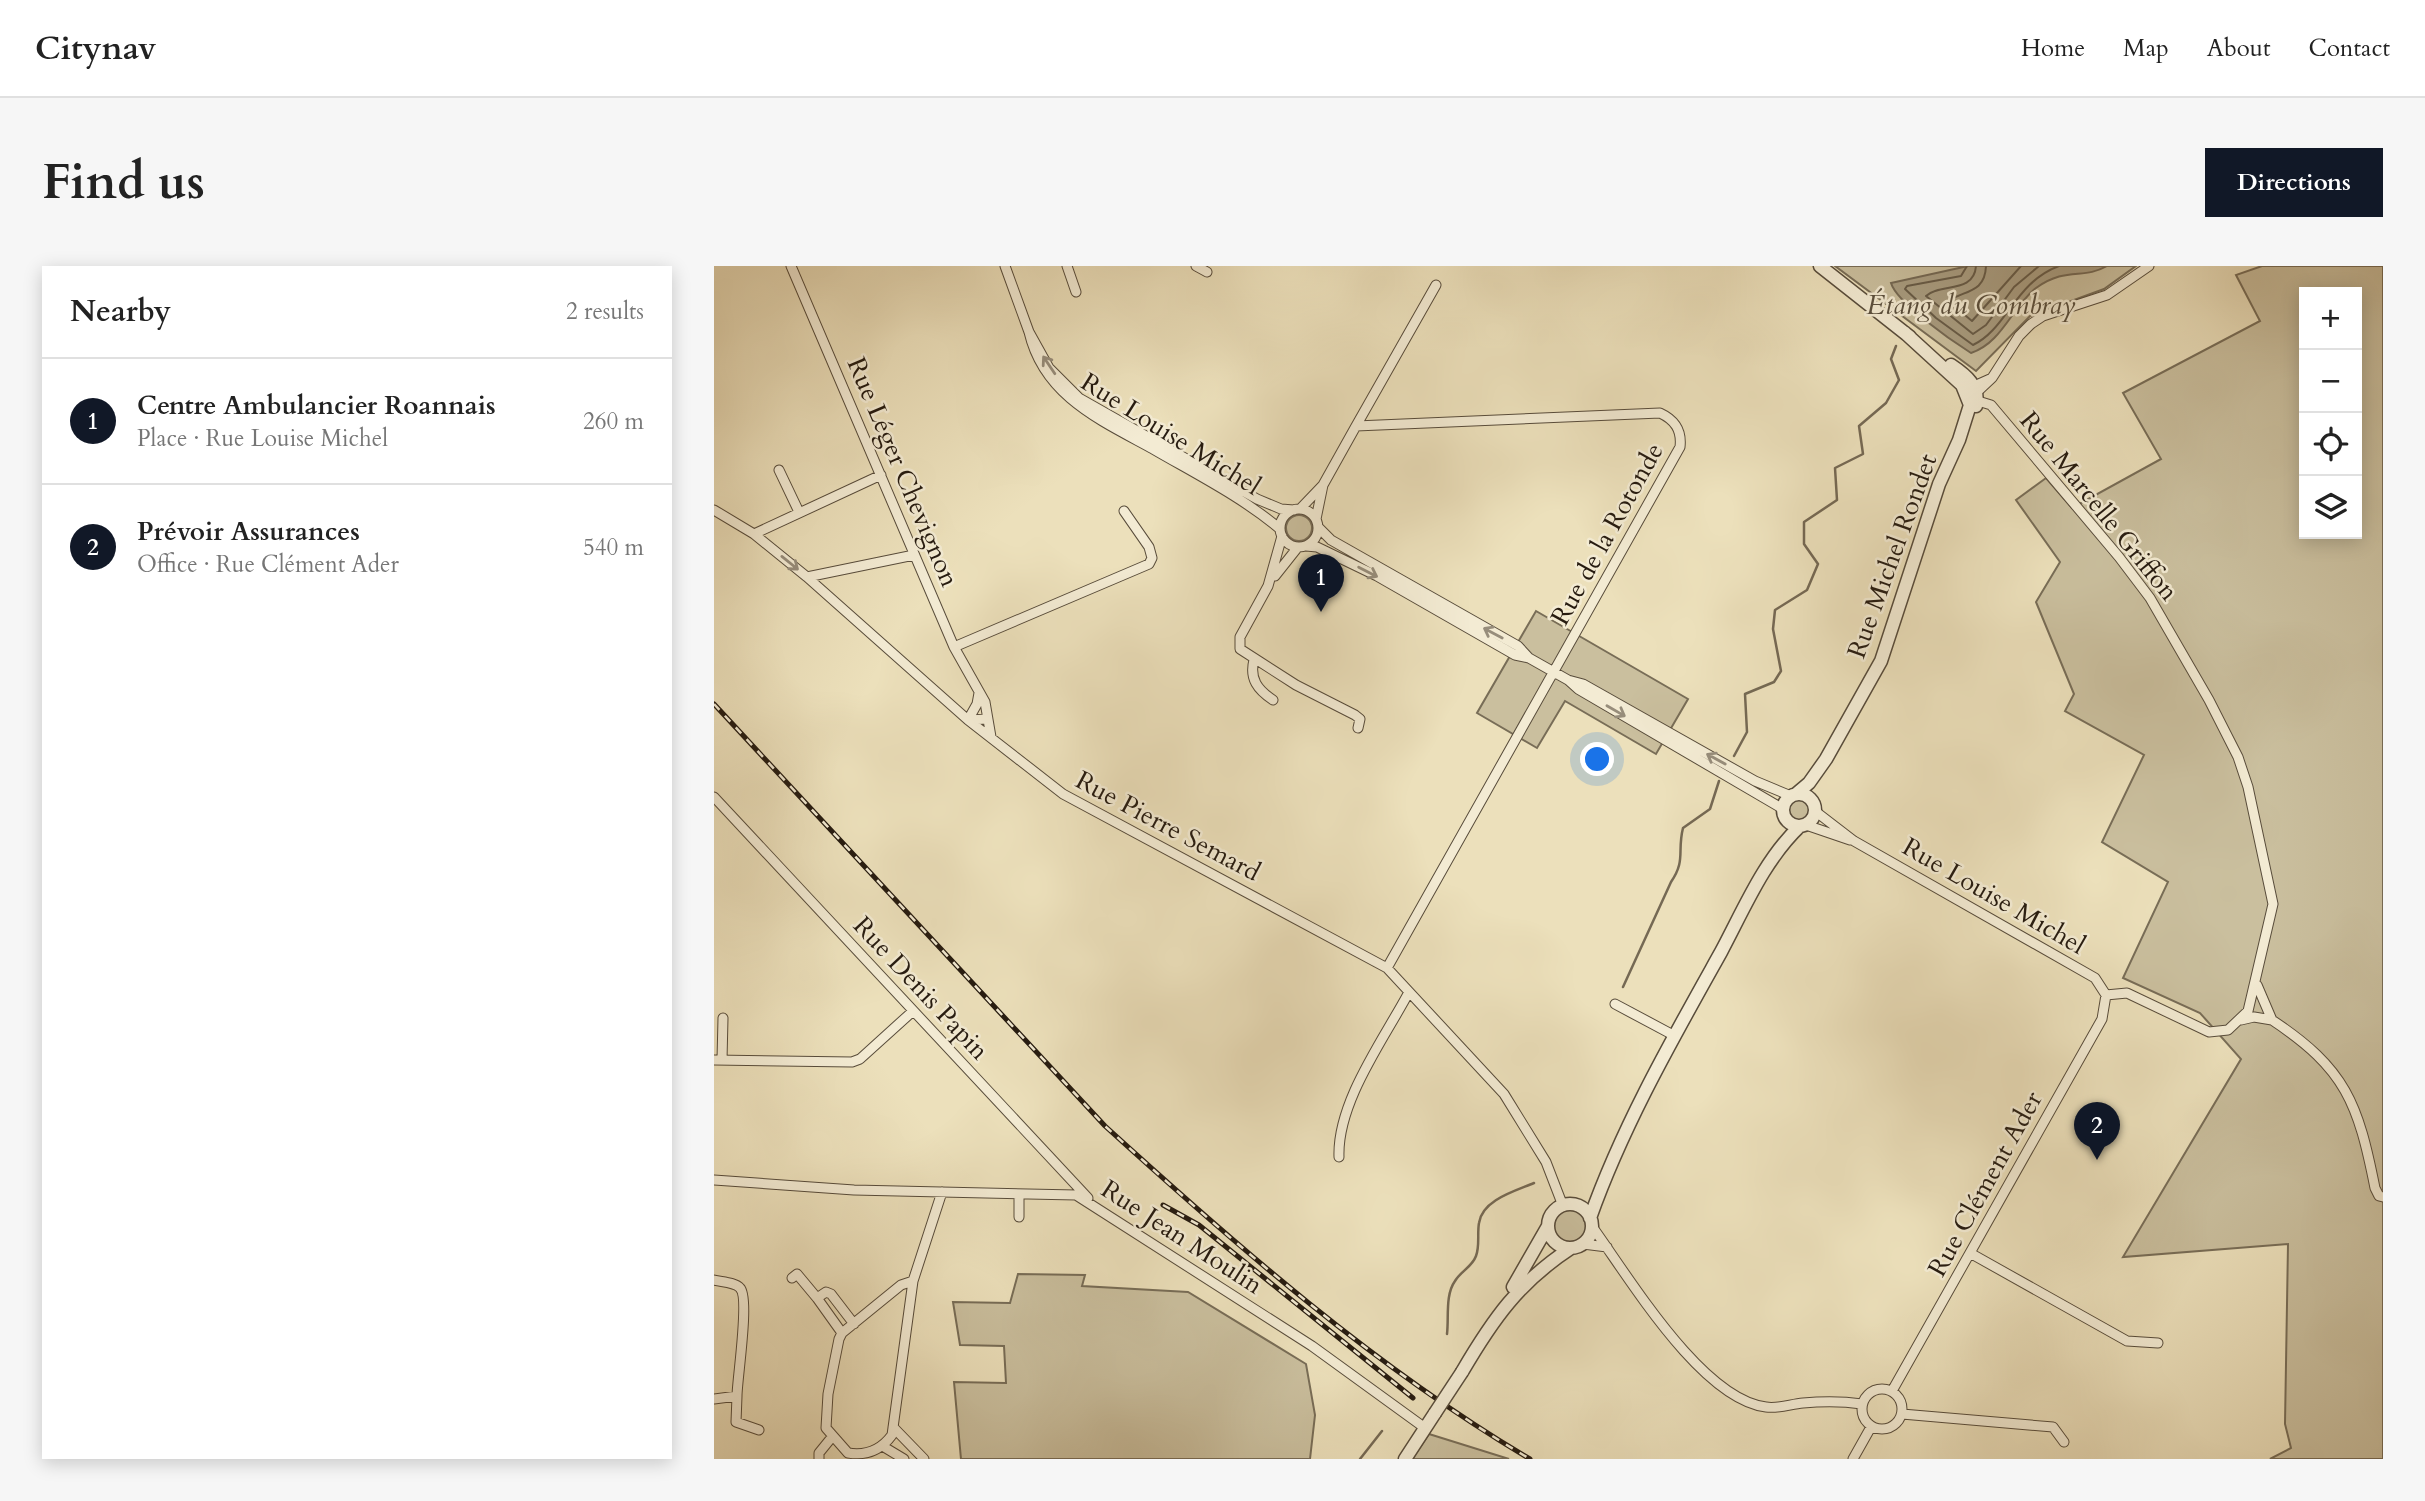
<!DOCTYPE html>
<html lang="en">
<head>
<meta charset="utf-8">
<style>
	:root { --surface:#fff; --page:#f6f6f6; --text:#222; --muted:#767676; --line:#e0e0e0; --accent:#111827 }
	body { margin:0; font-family:Cardo,serif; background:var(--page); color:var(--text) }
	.controls { position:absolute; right:21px; top:21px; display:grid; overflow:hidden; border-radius:0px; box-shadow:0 4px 18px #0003 }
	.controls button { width:63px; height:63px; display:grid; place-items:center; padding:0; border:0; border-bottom:2px solid var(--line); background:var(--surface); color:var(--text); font:35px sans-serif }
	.you { position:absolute; left:884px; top:494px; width:24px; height:24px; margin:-18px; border:5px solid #fff; border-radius:50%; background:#1a73e8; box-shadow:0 0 0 10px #1a73e833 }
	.badge { display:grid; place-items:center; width:46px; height:46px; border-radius:50%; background:var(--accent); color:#fff; font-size:23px; font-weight:700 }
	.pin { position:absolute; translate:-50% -58px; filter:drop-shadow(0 2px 4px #0008) }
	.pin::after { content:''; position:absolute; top:37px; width:24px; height:21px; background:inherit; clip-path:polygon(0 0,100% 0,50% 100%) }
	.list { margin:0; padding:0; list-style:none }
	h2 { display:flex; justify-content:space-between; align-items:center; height:91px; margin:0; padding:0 28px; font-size:30px }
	h2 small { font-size:23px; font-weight:400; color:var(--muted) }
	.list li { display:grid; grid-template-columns:46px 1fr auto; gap:21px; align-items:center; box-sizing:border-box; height:126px; padding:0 28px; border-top:2px solid var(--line) }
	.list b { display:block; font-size:26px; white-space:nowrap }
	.list p { margin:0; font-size:23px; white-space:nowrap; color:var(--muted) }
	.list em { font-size:23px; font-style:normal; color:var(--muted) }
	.icon { flex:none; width:38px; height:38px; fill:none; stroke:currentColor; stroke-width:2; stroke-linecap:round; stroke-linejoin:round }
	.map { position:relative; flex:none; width:1669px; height:1193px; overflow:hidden; border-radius:0px }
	header { display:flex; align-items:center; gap:42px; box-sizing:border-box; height:98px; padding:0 35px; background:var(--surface); border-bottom:2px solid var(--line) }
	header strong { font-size:33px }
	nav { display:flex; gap:38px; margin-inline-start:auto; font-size:24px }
	.intro { display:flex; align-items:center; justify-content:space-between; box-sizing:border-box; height:168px; padding:0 42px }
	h1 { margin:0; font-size:49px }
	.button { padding:18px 32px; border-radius:0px; background:var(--accent); color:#fff; font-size:24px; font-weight:700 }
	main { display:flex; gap:42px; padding:0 42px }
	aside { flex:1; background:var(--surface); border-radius:0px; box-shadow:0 4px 18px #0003 }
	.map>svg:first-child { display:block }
</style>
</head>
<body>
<header>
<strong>Citynav</strong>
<nav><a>Home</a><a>Map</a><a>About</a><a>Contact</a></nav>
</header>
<div class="intro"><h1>Find us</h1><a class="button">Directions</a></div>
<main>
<aside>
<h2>Nearby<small>2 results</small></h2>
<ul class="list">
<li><span class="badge">1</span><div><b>Centre Ambulancier Roannais</b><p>Place · Rue Louise Michel</p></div><em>260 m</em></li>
<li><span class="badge">2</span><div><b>Prévoir Assurances</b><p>Office · Rue Clément Ader</p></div><em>540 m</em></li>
</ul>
</aside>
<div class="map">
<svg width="1669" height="1193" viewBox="0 0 1669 1193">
	<rect width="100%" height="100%" fill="#ece0bb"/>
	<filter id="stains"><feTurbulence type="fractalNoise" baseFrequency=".00286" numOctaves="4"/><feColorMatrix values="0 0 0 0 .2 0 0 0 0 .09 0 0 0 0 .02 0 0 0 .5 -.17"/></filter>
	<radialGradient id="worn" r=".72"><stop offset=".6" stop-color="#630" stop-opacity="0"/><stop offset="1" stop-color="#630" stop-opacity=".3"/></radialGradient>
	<path fill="#cabf9e" stroke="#786d57" stroke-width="2" fill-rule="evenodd" d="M1121 0H1422L1390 23 1316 50 1262 105Z
		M1548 0H1669V1193H1556L1577 1182 1571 1158 1574 978 1409 991 1527 793 1486 747 1409 712 1454 616 1388 576 1430 489 1351 445 1360 428 1322 336 1346 296 1302 234 1332 212 1358 242 1447 193 1409 127 1546 55 1522 9ZM1590 26H1643V268H1590Z
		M572 262a13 13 0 1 1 26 0a13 13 0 1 1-26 0Z
		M822 345 974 433 942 488 851 435 823 482 763 447Z
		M1073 544a12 12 0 1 1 24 0a12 12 0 1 1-24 0Z
		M840 960a16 16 0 1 1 32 0a16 16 0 1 1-32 0Z
		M304 1008 371 1009 368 1020 474 1026 592 1098 601 1149 596 1193H247L240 1116 292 1117 290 1080 246 1079 239 1036 296 1037Z
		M715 1168 795 1193H698Z"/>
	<path fill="#a99d81" stroke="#756954" stroke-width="2" d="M1254 0H1393C1369 14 1353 0 1322 22 1298 41 1288 77 1257 87 1238 75 1183 37 1177 17Z"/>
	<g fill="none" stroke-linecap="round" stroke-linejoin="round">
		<path stroke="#685c48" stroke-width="2" d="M1253 0 1247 10 1193 20 1191 23 1222 52 1259 79C1293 63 1301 16 1345 0
			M1262 0C1260 28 1226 17 1212 30L1259 68 1272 59 1300 21 1325 0
			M1272 0C1271 27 1251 24 1234 35L1258 55 1307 0"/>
		<path stroke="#756954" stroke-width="2.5" d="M1020 490 1033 466 1031 428 1060 416 1067 405 1059 363 1061 344 1093 324 1104 298 1090 278V256L1123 234 1121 202 1149 188 1145 160 1172 137 1185 114 1177 93 1182 80
			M909 721 957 616C972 594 963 586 969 562L996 543 1005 515
			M733 1068C735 1051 731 1029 741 1015 747 1005 758 1001 762 990 766 980 763 968 765 957 768 934 801 925 820 917
			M646 1193 668 1165"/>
		<defs>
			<path id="minor" d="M77 0 240 381 271 436 277 471
				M291 0 315 66
				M353 0 362 26
				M482 0 493 6
				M1278 112 1305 70 1317 58 1329 50 1393 29 1435 0
				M1260 120 1278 112 1262 127
				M1264 135 1277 139 1405 291 1436 332 1495 434 1524 491 1534 521 1559 638 1534 745 1514 764 1495 766 1413 727 1392 729
				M642 160 722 19
				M65 204 85 246
				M586 243 608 220
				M566 262a19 19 0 1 1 38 0a19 19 0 1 1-38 0Z
				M0 244 40 268 93 311 254 454 349 528 673 702 790 828 832 896 849 940
				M602 253 609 219 642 160 946 147C961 154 968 164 966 181L673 702
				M566 263C528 231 482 208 439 183 386 154 330 130 315 66L335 102 365 132 543 233 567 243 580 244
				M40 268 167 209
				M568 270 554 320 526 371V383L582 419 641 449 646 453 644 462
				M592 280 603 281 663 310 801 389 815 392 804 380 617 274 604 261
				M561 310 584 281
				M93 311 200 289
				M240 381 435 298 438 292 435 281 410 245
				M815 392 854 414
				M540 394C535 413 544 424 559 434
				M265 427 263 438 254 454 273 453
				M0 531 374 932
				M1069 543 864 423 854 414 869 418 1041 515 1077 530
				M1101 545 1140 575 1381 712 1392 729 1388 753 1178 1125
				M1092 559 1136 574
				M901 738 961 770
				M1527 754 1540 751 1558 754 1543 719
				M1558 754C1632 803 1644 837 1661 922L1665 930 1669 931
				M0 794 138 796 146 793 199 745
				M8 794 9 752
				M625 891C623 836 670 773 695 726
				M0 914 140 924 362 929 598 1080 711 1162
				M305 928V951
				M877 959C915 1011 987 1133 1052 1141 1064 1143 1077 1138 1089 1137 1110 1135 1128 1135 1148 1138
				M869 978 893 981
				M1256 987 1413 1075 1444 1077
				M78 1012 83 1008 103 1032
				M0 1014C7 1016 21 1016 26 1022 36 1032 23 1113 23 1130L0 1133
				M199 1015 187 1019 128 1067 125 1073 114 1128 112 1162 134 1187C152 1190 167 1184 178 1169L199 1015 228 926
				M128 1067 103 1032 112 1026 117 1028 140 1058
				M1148 1143a20 20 0 1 1 40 0a20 20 0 1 1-40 0Z
				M23 1130 22 1156 45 1164
				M1188 1148 1339 1161 1350 1176
				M179 1161 210 1193
				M170 1181 190 1193
				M105 1193V1187L118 1171
				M1139 1193 1157 1161"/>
			<path id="tertiary" d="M1106 0 1196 71
				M1237 99C1252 109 1266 120 1262 140
				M1069 544a16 16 0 1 1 32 0a16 16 0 1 1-32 0Z
				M1082 528 1095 517 1112 493 1167 395 1225 218 1245 174 1256 139 1248 119 1190 66
				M834 960a22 22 0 1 1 44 0a22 22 0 1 1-44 0Z
				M876 952C909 859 959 772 1007 686 1030 643 1050 594 1086 560
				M799 1021 834 960
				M748 1106C779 1053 805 1016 857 982
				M691 1193 721 1147"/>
		</defs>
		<use href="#minor" stroke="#584c3b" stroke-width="11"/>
		<use href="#tertiary" stroke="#584c3b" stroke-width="15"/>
		<use href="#minor" stroke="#f3ebd3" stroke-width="9"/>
		<use href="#tertiary" stroke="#f3ebd3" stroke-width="12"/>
		<defs>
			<path id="rail" d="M0 438 391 860C523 980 662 1102 816 1193
				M449 939 485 959 699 1132"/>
		</defs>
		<use href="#rail" stroke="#261b10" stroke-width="5"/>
		<use href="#rail" stroke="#f3ebd3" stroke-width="2.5" stroke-dasharray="8" stroke-linecap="butt"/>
		<defs>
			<path id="tertiary-bridge" d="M721 1147 748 1106"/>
		</defs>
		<use href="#tertiary-bridge" stroke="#584c3b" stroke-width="15" stroke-linecap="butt"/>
		<use href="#tertiary-bridge" stroke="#f3ebd3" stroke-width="12"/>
	</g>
	<defs><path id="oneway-shaft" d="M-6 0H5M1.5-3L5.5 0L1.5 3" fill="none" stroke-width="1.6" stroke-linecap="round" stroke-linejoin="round" transform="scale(1.75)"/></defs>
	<g stroke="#978d7b">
		<use href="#oneway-shaft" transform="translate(335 99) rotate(-124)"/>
		<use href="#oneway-shaft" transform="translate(76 297) rotate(39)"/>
		<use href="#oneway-shaft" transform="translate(654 306) rotate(27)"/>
		<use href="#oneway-shaft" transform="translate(779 367) rotate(-152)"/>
		<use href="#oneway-shaft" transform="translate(902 445) rotate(30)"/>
		<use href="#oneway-shaft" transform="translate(1002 493) rotate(-151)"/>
	</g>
	<g text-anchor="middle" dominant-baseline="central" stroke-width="5" stroke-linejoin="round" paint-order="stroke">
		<g font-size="26" fill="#261b10" stroke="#f3ebd3">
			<text transform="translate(457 168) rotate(32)">Rue Louise Michel</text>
			<text transform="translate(189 206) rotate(67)">Rue Léger Chevignon</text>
			<text transform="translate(1385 240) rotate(51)">Rue Marcelle Griffon</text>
			<text transform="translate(893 268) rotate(-61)">Rue de la Rotonde</text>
			<text transform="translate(1178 290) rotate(-70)">Rue Michel Rondet</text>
			<text transform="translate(454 560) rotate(28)">Rue Pierre Semard</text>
			<text transform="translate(1280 630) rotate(30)">Rue Louise Michel</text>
			<text transform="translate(207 722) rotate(47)">Rue Denis Papin</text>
			<text transform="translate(1271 918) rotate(-61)">Rue Clément Ader</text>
			<text transform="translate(468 971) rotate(33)">Rue Jean Moulin</text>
		</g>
		<g font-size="28" font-style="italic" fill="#5a4f3d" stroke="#f3ebd3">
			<text x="1257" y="39">Étang du Combray</text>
		</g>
	</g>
	<rect width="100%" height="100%" filter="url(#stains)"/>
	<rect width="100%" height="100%" fill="url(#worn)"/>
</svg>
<div class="controls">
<button>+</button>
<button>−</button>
<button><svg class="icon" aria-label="locate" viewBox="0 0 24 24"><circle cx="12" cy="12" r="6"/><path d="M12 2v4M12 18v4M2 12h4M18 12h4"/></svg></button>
<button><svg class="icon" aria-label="layers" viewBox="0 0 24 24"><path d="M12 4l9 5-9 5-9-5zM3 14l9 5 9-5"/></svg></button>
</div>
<div class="you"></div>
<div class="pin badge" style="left:607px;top:346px">1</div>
<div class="pin badge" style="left:1383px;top:894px">2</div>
</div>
</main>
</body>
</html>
